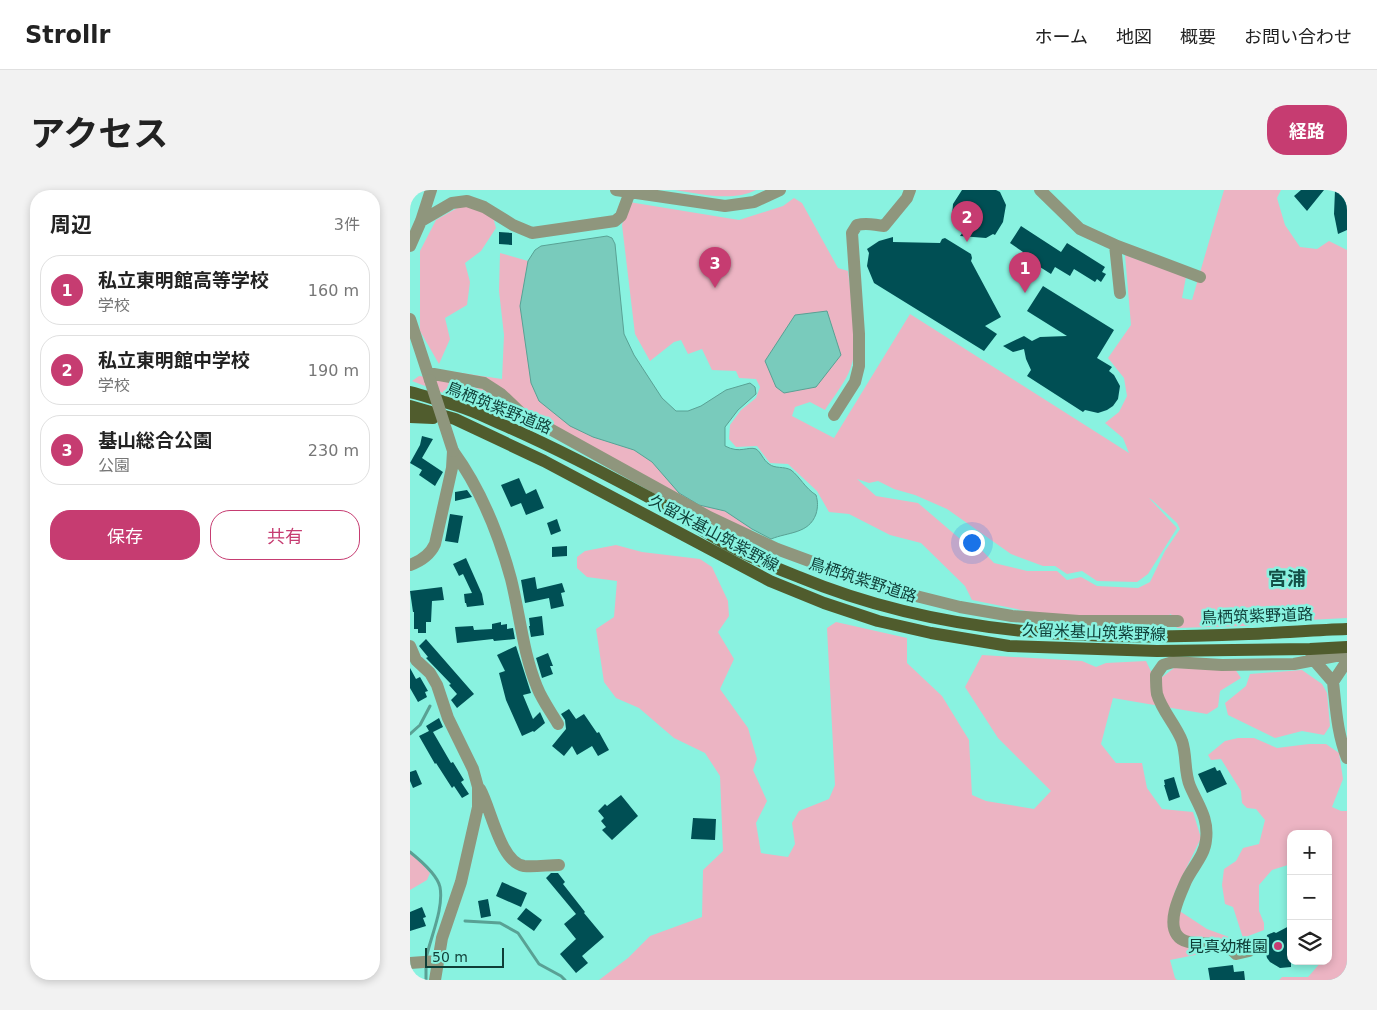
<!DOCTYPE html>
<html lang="ja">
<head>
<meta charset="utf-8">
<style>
	:root { --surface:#fff; --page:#f2f2f2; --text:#222; --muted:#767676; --line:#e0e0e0; --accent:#c63c71 }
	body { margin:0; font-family:"DejaVu Sans","Noto Sans JP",sans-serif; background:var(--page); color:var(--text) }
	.controls { position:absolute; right:15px; bottom:15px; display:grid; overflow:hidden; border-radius:10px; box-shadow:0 2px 8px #0003 }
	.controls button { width:45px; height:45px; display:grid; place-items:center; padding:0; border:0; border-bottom:1px solid var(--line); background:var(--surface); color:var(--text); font:25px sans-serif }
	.scale { position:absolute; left:15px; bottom:12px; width:79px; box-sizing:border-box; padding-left:5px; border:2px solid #0f3e37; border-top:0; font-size:14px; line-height:18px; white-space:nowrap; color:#0f3e37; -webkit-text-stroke:4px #89f2e0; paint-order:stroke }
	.you { position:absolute; left:561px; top:352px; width:18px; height:18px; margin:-12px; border:4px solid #fff; border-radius:50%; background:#1a73e8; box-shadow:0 0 0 8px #1a73e833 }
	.badge { display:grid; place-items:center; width:32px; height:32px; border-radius:50%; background:var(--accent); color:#fff; font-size:16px; font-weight:700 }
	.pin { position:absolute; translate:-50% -41px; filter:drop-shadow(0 1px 2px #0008) }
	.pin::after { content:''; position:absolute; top:26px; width:18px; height:15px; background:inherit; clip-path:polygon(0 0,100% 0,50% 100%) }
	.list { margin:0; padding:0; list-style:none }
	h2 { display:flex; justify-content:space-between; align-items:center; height:65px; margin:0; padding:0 20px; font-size:21px }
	h2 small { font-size:16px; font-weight:400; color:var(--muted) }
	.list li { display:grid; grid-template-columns:32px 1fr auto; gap:15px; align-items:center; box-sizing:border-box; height:70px; margin:0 10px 10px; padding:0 10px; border:1px solid var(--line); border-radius:20px }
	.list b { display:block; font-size:19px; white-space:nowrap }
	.list p { margin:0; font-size:16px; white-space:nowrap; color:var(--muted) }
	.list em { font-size:16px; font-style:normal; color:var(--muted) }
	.actions { display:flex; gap:10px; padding:15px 20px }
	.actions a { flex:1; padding:11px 0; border:1px solid var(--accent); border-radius:20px; text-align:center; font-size:18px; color:var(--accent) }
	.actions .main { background:var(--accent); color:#fff }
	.icon { flex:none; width:28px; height:28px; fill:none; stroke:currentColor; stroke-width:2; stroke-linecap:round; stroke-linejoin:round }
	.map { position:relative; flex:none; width:937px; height:790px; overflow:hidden; border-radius:20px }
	header { display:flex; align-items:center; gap:30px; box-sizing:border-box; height:70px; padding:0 25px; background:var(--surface); border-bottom:1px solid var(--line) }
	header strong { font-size:24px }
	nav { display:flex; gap:28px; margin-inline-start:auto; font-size:18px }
	.intro { display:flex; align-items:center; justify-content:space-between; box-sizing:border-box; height:120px; padding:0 30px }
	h1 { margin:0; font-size:35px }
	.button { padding:12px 22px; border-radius:20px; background:var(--accent); color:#fff; font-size:18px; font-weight:700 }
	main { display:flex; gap:30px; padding:0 30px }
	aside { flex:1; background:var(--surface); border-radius:20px; box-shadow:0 2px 8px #0003 }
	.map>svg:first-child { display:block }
</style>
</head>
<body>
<header>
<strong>Strollr</strong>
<nav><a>ホーム</a><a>地図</a><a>概要</a><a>お問い合わせ</a></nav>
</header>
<div class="intro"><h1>アクセス</h1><a class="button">経路</a></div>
<main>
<aside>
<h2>周辺<small>3件</small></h2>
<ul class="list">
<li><span class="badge">1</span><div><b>私立東明館高等学校</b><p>学校</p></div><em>160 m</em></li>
<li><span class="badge">2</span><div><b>私立東明館中学校</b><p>学校</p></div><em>190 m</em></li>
<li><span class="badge">3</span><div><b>基山総合公園</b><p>公園</p></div><em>230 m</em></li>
</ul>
<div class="actions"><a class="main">保存</a><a>共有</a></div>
</aside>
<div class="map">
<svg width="937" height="790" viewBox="0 0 937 790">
	<rect width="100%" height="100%" fill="#89f2e0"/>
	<path fill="#ecb4c3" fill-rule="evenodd" d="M265 0H346C323 12 290 4 265 0Z
		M814 0H871L867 8 875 35 890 57 907 59 919 51 937 60V428L861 432 834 436 767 438 761 424 751 429 683 428 621 422 562 410 555 396 511 353 480 345 439 324 419 322 407 301 378 274 360 273 347 256 326 257 319 249 320 235 331 220 346 208 350 197 346 189 329 188 326 181 302 180 292 159 278 164 271 150 264 152 240 171 225 144 212 35 219 12 329 30 373 16 384 8 392 13 428 78 438 81C441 109 450 150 441 177 436 192 423 207 415 220L400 212 385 217 382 226 424 248 500 124 719 263 713 248 695 233 709 222 717 206 714 188 698 168 721 135 715 65 776 87 772 108 782 110ZM447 289 459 293 468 291 484 299 505 305 537 319 601 364 633 376H645L657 384 672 381 687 391 727 392 738 384 767 338 739 308 742 310 767 333 770 339 755 361 740 392 728 398 687 396 671 387 657 390 647 381H617L584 373 566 354 549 348 508 313 466 306Z
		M49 17H62L83 27 86 38 71 61 55 73 60 92 57 115 35 128 40 149 29 174 10 141V61L26 30Z
		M90 63 118 71 110 116 183 247 224 260 242 272 269 303 289 315 315 321 342 339 334 347 158 251 2 191 9 186 34 189 38 181 92 189 94 145 89 101Z
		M206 355 232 362 290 369 302 377 318 411 319 426 308 442 324 469 310 499 338 538 347 569 343 580 357 611 346 633 351 663 378 667 385 654 382 633 389 621 419 609 425 595 417 438 426 432 497 448V473L532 506 559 550 562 605 576 611 624 619 641 601 588 548 555 497 572 465 672 471 686 477 696 473 736 471 746 492 764 478 825 479 831 488 810 501 808 517 797 524 703 508 691 554 706 573H732L737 598 752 619 783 622 791 648 765 701 762 716 797 739 819 747 800 762 760 770 765 788 767 790H189L218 768 240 746 292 727 293 680 313 661 310 586 295 563 264 548 229 518 206 508 194 492 186 439 204 427 207 391 177 387 167 378V367L175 361Z
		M892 480 912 494 917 503 920 536 914 545 892 541 865 548 818 525 815 513 836 496 840 484Z
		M828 548H844L867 558 899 554H916L929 563 933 589 922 617 931 621H937V790H869L872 787H898L912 771H918V644H881V674L862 680 849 695V721L854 733V740L833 748 823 717 815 714 812 695 814 679 826 671 833 658 849 654 855 630 846 619 837 618 832 613 831 601 811 569 801 570 798 565 815 551Z
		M0 660 20 683 17 690 0 700Z"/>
	<path fill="#79cbbc" stroke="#59a194" d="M197 46 202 48 205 54 214 144 224 165 252 208 266 221H278L291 216 316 200 340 193 345 197 346 204 328 220 315 237V256C330 264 338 256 346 259 351 262 353 270 359 274 365 279 374 276 381 280 390 287 395 298 406 305 408 312 408 317 406 324 399 344 378 342 361 349L342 339 315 321 289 315 269 303 242 272 224 260 183 247 160 236 129 211 121 193 110 116 118 71 125 60 131 56Z
		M417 121 431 165 406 197 374 203 366 197 355 171 385 125Z"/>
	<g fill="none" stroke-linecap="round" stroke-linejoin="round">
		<path stroke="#59a194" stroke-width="3" d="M0 544 10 535 20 516
			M0 662C10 670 27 684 30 697 34 719 20 748 16 769
			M55 731 90 733 108 743 129 774 151 786 155 790
			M16 790V776"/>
	</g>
	<path fill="#004f54" d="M552 0H586L590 2 596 15 593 32 585 45 583 44 576 48 550 46 553 42 542 26 543 14Z
		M891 0H914L897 21 884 6Z
		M925 0H937V40L928 44 924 24Z
		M611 36 651 62 657 53 695 77 692 82 696 84 691 92 687 89 685 92 664 79 660 86 645 77 641 84 611 65 613 62 600 53Z
		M89 42 102 43V55L89 54Z
		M483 47V52L530 53 532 49 535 48 561 64 562 68 561 71 591 127 575 136 587 144 574 161 464 93 457 76 459 63 457 59 469 51Z
		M633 96 704 140 687 168 702 177 699 181 704 185 710 196 708 209 703 216 697 220 688 223 675 220 673 222 617 186 621 180 616 169 614 159 603 162 593 156 614 146 622 151 630 147 657 146 617 121Z
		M12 246 23 249 12 268 33 282 25 296 9 285 12 280 0 273 10 255Z
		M109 288 116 304 126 299 134 318 116 325 111 313 101 317 91 295Z
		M57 300 62 307 45 311V302Z
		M40 324 53 326 48 353 35 351Z
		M147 329 151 341 141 345 137 333Z
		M157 356V366L142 367V357Z
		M56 368 72 404 74 415 57 417 56 413H55L54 404 62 403 53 384 49 386 43 374Z
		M125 387 127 399 152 393 155 402 151 403 154 416 141 419 139 408 115 413 111 390Z
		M32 397 34 410 22 411 21 432H16V443H8V439H4V422H3L0 401Z
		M132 426 134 445 121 447 119 436H120L119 428Z
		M91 432V435L97 434V439L103 438 105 449 84 451 83 449 47 453 45 437 63 436 64 440 82 439V434Z
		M16 449 64 504 47 518 41 510 47 504 39 495 41 494 16 468 18 467 9 456Z
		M106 456 121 503 113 505 123 529 130 522 135 533 124 542 123 541 112 546 96 510 89 483 95 481 87 465Z
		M138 463 143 476H140L143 484 132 488 126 468Z
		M0 478 6 489 10 487 18 501 15 502 17 507 8 512 0 498Z
		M159 519 166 529 174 524 187 543 189 542 199 560 188 566 182 556 167 565 162 556 154 566 142 556 156 539 155 530 151 524Z
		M29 528 33 537 23 542 41 573 43 572 54 590 51 592 59 604 52 608 44 596 42 598 26 573 25 574 9 546 19 541 16 536Z
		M805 577 807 581 810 580 817 594 797 603 788 584Z
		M6 580 12 594 3 598 0 591V582Z
		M764 587 770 607 759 611 754 595H755L754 590Z
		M211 605 228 626 202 650 192 640 196 637 191 631 194 628 188 621 195 614 197 616Z
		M283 628 306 629 305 650 281 649Z
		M141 683H148L155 692 153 694 175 722 174 723 194 747 172 766 178 773 166 783 150 764 166 749 154 734 166 724 136 688Z
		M92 692 117 703 111 717 86 706Z
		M78 709 81 726 71 728 68 711Z
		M12 717 16 727 13 728 16 736 0 741V722Z
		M116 718 132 730 124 741 107 729Z
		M881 735V777L870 778 860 772 857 768 855 760 857 745 864 742 866 743Z
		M823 775 824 782 834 781 835 790H800L798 778Z"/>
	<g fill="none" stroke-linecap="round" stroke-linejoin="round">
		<path stroke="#8f967d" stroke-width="12" d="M206 0 315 16 344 12 370 0
			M630 0 670 39 705 55 710 103
			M11 31 42 13 57 11 74 17 103 35 122 43 205 31 211 26 220 2
			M705 55 790 87
			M0 56 11 31 21 0
			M0 129 20 190
			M18 183 74 193 91 204 111 223 299 327 367 359 470 397 550 417 602 426 669 431H768
			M424 225 445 192 449 176V144L442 43 447 35C458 32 463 35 474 36L497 8 500 0
			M43 261C70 298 89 345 101 389 110 425 113 463 127 497 132 510 141 522 148 534
			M0 375C11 371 20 365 25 354L42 278 43 261
			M0 456 6 470 20 483 27 495 38 528 63 579 68 597V617L51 692 32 748 25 790
			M901 463 903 469 923 492 937 471
			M923 492C926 518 927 543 937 568
			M70 599C81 618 90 672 114 676 125 677 138 675 149 675
			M839 761 826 764C811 745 778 761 767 745 757 731 770 705 776 691 782 678 795 665 796 650 799 628 788 615 780 596 774 582 777 566 772 551 766 535 752 521 747 504 746 498 746 491 746 485L753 475 763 472 812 475 884 474 937 464
			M0 773 27 771"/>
		<path stroke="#505c2d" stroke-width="12" d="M0 202C16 206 32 211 48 216 65 221 81 230 98 237 155 262 211 292 266 322 278 329 288 338 299 344 327 361 358 375 389 387 533 447 684 451 838 444 871 443 904 440 937 439
			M0 216 45 229 134 271 360 391 414 413 468 431 521 443 599 456 747 461 900 459 937 457
			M0 227 23 228"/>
		<path stroke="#8f967d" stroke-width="12" d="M20 190 43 261"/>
	</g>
	<circle fill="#c63c71" stroke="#89f2e0" stroke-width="2" cx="868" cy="756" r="5"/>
	<g text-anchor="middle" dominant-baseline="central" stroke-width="5" stroke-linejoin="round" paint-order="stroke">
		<g font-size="16" fill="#0f3e37" stroke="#89f2e0">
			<text transform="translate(89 218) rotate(22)">鳥栖筑紫野道路</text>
			<text transform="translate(304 343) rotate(28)">久留米基山筑紫野線</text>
			<text transform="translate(453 390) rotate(18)">鳥栖筑紫野道路</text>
			<text transform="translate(847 426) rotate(-2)">鳥栖筑紫野道路</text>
			<text transform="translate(684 442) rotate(2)">久留米基山筑紫野線</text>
		</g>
		<g font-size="16" fill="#0f3e37" stroke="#89f2e0" text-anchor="end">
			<text x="858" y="756">見真幼稚園</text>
		</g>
		<g font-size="19" font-weight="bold" fill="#145047" stroke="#89f2e0">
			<text x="877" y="388">宮浦</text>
		</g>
	</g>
</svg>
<div class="controls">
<button>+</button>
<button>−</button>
<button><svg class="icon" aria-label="layers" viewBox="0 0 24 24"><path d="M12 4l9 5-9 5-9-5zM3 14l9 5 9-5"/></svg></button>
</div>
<div class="scale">50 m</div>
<div class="you"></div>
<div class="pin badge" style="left:615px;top:103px">1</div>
<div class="pin badge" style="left:557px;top:52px">2</div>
<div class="pin badge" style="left:305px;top:98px">3</div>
</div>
</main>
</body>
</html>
